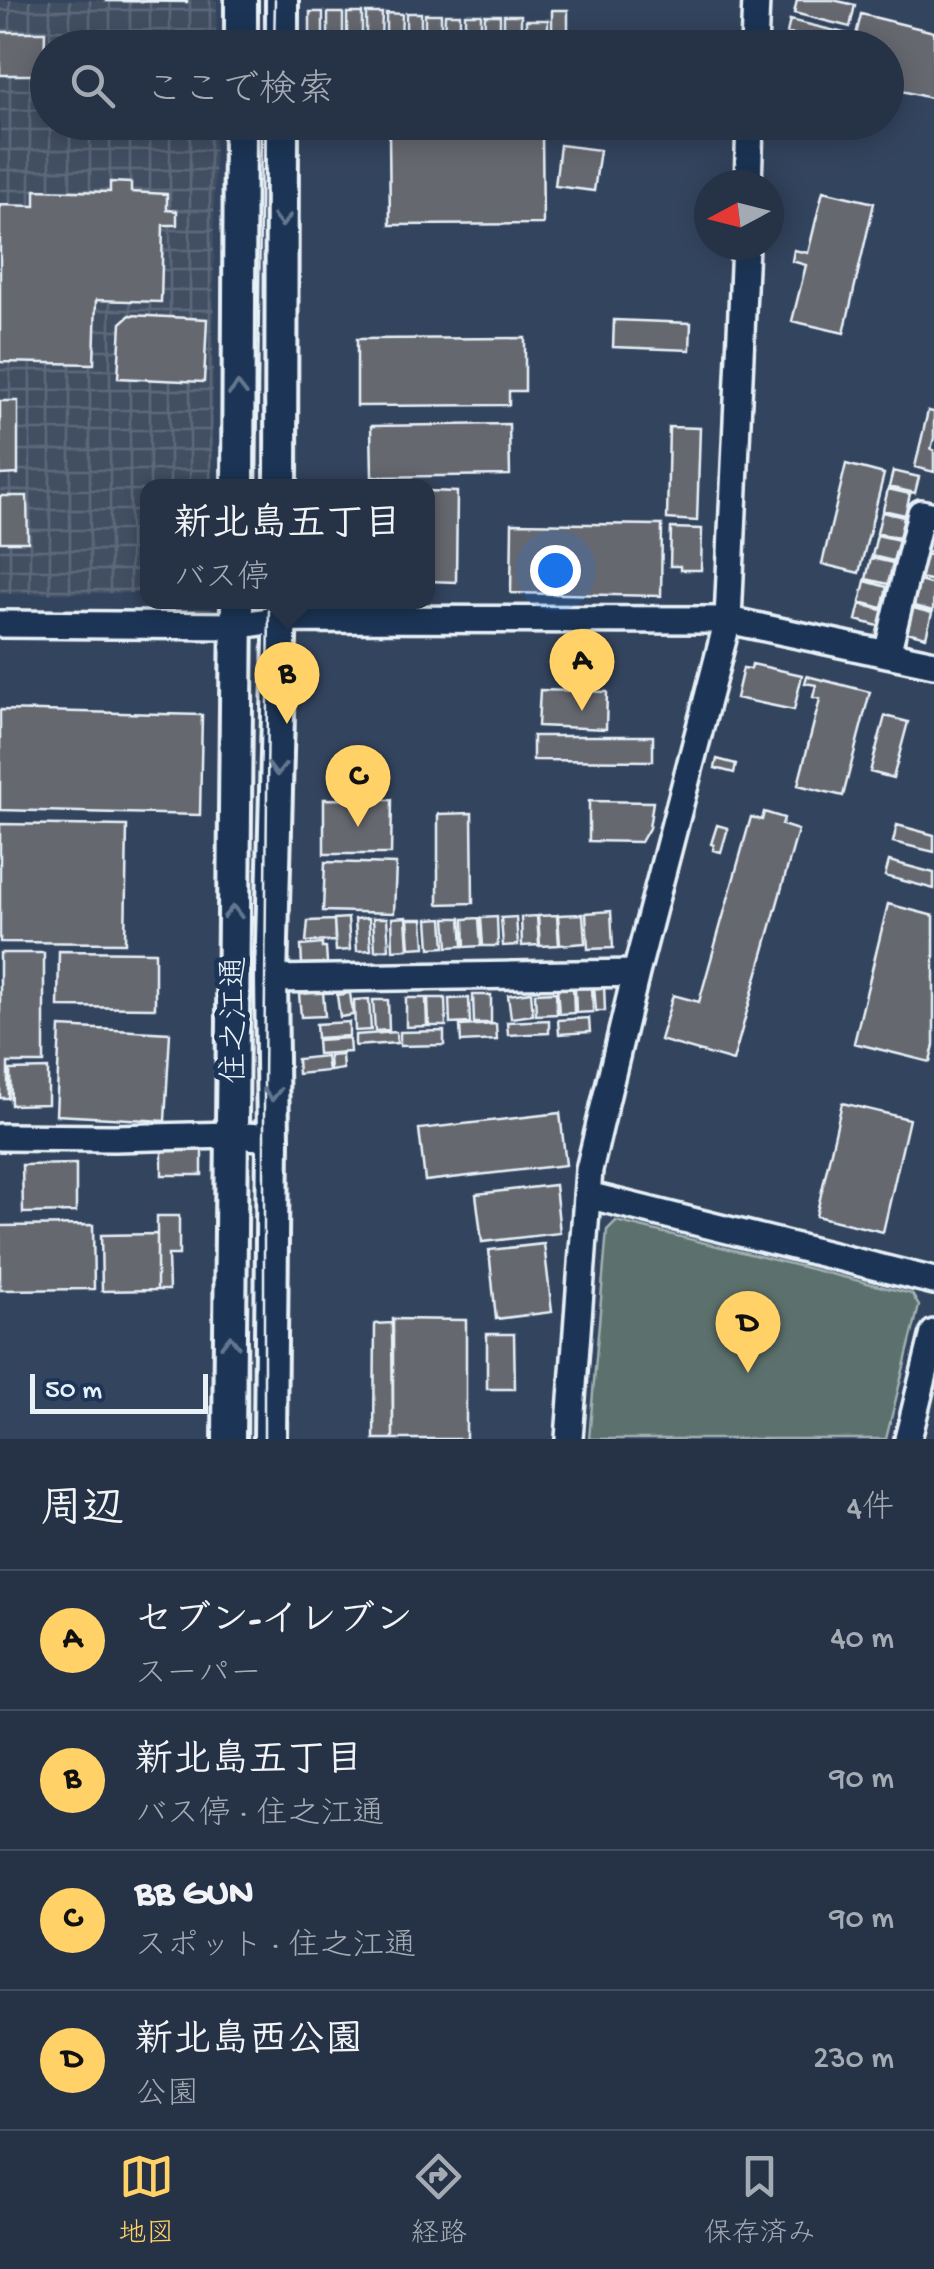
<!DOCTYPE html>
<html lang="ja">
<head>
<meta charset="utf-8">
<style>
	:root { --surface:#263346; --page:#323f51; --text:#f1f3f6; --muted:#a4aab3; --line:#424e5f; --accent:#ffd166 }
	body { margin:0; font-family:"Gochi Hand","Klee One",sans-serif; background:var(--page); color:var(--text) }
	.compass { position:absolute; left:694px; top:170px; width:90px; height:90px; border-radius:50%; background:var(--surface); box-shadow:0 5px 25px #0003; rotate:263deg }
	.scale { position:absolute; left:30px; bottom:25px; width:178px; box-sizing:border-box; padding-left:10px; border:5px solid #e8f1f8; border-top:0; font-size:28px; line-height:35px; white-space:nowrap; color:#e8f1f8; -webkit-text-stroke:8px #1d3557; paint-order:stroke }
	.you { position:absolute; left:555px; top:570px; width:35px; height:35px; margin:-25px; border:8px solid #fff; border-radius:50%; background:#1a73e8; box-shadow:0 0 0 15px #1a73e833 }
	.badge { display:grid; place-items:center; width:65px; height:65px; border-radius:50%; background:var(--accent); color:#111; font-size:32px; font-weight:700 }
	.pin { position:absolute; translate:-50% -82px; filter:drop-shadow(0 2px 5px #0008) }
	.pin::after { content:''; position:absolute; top:52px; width:35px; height:30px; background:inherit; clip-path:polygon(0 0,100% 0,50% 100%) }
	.popup { position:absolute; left:140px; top:479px; width:295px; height:130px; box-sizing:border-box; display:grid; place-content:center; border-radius:20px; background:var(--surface); filter:drop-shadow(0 2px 8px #0005); font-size:32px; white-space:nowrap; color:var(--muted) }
	.popup b { font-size:38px; color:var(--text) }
	.popup::after { content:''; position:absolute; left:50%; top:100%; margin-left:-20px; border:20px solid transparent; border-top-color:var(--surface) }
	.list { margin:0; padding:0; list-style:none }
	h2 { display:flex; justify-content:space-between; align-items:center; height:130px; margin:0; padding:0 40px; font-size:42px }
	h2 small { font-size:32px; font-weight:400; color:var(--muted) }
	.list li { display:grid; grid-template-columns:65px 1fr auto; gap:30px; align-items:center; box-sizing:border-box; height:140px; padding:0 40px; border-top:2px solid var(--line) }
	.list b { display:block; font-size:38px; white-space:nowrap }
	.list p { margin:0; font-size:32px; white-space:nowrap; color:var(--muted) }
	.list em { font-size:32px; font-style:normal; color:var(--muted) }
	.icon { flex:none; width:55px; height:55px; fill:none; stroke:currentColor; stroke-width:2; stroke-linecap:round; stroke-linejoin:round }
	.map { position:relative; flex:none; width:934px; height:1439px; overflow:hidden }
	.search { position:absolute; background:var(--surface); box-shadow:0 5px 25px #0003; left:30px; right:30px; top:30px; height:110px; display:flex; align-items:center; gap:25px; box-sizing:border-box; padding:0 35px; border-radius:55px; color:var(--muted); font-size:38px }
	.sheet { height:690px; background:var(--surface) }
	nav { display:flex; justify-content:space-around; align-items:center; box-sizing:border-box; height:140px; border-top:2px solid var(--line); background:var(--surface); font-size:28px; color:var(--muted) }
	nav a { display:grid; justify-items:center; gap:5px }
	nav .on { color:var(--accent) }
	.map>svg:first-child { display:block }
</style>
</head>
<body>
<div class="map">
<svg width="934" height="1439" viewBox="0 0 934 1439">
	<defs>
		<pattern id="industrial-grid" width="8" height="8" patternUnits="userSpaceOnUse" patternTransform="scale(2.5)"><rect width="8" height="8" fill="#424f63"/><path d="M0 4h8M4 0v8" fill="none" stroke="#5d697a"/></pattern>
	</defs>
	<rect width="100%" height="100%" fill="#33445e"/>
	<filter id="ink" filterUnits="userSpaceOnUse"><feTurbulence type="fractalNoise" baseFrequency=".01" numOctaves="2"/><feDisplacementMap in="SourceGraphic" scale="20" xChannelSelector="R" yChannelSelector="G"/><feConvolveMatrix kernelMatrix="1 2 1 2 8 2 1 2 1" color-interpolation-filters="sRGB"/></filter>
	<g filter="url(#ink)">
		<path fill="url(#industrial-grid)" d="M0 0H217L216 47 48 48V122L215 123 212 486 147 487V593L0 594Z"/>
		<path fill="#5b716d" stroke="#a2b1b2" stroke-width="2.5" d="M616 1221 912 1294 919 1306 886 1439H589L607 1230Z"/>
		<path fill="#666870" stroke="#e8f1f8" stroke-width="2.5" d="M106 0H187V2L106 1Z
			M797 0H833L855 5 850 27 794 13Z
			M552 10H568V36H563V44H552Z
			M310 12H323V37H310Z
			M328 13H343V39L328 38Z
			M347 13H362V40H347Z
			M366 13H382L381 39H366Z
			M386 13 402 14 401 40 386 39Z
			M406 13H421V41L406 40Z
			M425 14H441V41H425Z
			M445 14H460V41H444Z
			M465 14H481V43H465Z
			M861 14 934 32V99L886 87V48H853Z
			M485 15H500V43H484Z
			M504 15H521V43H504Z
			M526 20H548V43H526Z
			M790 20 848 34 845 48H822L823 41 787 33Z
			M0 32H45L44 75H0Z
			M542 131 543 224 390 225 389 132Z
			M560 145 600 150 594 191 555 186Z
			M110 182 131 183V192L167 194V210L177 211V225H163L161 302 96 300 94 364 0 362V205L35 206V190L110 192Z
			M823 191 874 203 844 333 792 321 806 265 792 261 794 250 808 253Z
			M130 315 207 319 204 382 118 378 121 323Z
			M614 320 691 323 690 350 613 347Z
			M525 338V391H509V405L357 406V339Z
			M0 401H18V474L0 475Z
			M928 411 934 412V438L931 449 934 450V472L915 467Z
			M509 424 510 475 372 477 371 426Z
			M669 427 700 428 697 521 667 519Z
			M846 464 884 474 859 573 822 564Z
			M893 471 919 477 915 493 889 487Z
			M888 489 910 494 905 515 883 510Z
			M427 491 457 492 456 582 427 581Z
			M0 496H27L28 542H0Z
			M882 512 904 517 899 538 877 533Z
			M512 523 662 525 661 596 511 593Z
			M671 528 702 529 701 570H680V566H670Z
			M932 529H934V553L927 551Z
			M877 535 899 540 893 561 872 556Z
			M926 554 934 556V581L920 578Z
			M871 558 893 563 888 584 866 579Z
			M865 581 887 587 882 608 860 602Z
			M919 581 934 585 933 611 914 606Z
			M860 604 886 611 882 627 856 620Z
			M913 608 932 613 926 637 907 632Z
			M752 664 802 675 794 710 736 698 743 668 751 669Z
			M807 676 870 692 843 796 798 785 820 699 813 697 816 685 805 683Z
			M540 690 607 692 606 729 538 726Z
			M0 710 202 715 200 815 0 810Z
			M885 716 908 722 893 778 870 772Z
			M533 736H653V761L533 760Z
			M717 759 736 764 734 773 715 768Z
			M324 799 392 800 391 854H324Z
			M589 801 653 802 649 828 641 842 589 841Z
			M764 812 784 818 782 825 798 830 733 1061 660 1040 673 995 699 1002 751 817 762 820Z
			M472 813 473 903 438 904V814Z
			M0 824 127 826 125 943 0 942Z
			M717 825 728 828 721 852 713 850 714 845 711 844Z
			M897 825 934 835V852L893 842Z
			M889 861 934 873V889L885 876Z
			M325 862 396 864 394 913 323 911Z
			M888 904 934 916V1045L930 1062 854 1043Z
			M611 911 613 948 588 949 586 913Z
			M583 914 585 943 560 945 558 915Z
			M557 915 559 945 540 946 538 916Z
			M537 916 539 945 522 946 521 917Z
			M406 917 408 949 393 950 392 918Z
			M497 917 498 946H483L481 918Z
			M516 917 518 945 503 946 501 918Z
			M348 918 350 950 336 951 334 919Z
			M369 918 371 950 357 951 355 919Z
			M373 918H387L389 949 375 951Z
			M443 918 445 947 430 948 428 919Z
			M446 918H461L463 946 448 947Z
			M479 918 481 946 465 947 464 919Z
			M408 919H423L425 947 410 948Z
			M334 920 335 941 306 942 308 921Z
			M322 944V948H326L327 963 302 964 301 946Z
			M59 951 155 952V1008L58 1007Z
			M0 953H44V1063H8V1098H0Z
			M604 984 605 1011H596L594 985Z
			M573 985 574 1013 559 1014 557 986Z
			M592 985 593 1012 576 1013 575 986Z
			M323 992 325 1016 301 1017 299 994Z
			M531 992 533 1015 511 1018 508 995Z
			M556 992 557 1014 536 1015 535 993Z
			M350 993 353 1015 340 1017 337 995Z
			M473 995H491V1023H474Z
			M406 998H426L427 1026 406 1027Z
			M428 998H445L446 1026H429Z
			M469 998 470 1023 450 1024 449 999Z
			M369 999 371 1030 355 1031 354 1000Z
			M373 1000H388L389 1030 375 1031Z
			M589 1018 590 1032 559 1034 558 1020Z
			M549 1020V1033L508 1035 507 1022Z
			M349 1022V1036L317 1038 316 1024Z
			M496 1024 497 1040 461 1042 460 1026Z
			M60 1027 170 1033 165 1121 56 1115Z
			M444 1031V1045L400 1046V1032Z
			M396 1032 397 1043 355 1046V1035Z
			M349 1038 350 1052 318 1054 317 1040Z
			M342 1055 343 1069 330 1071 329 1056Z
			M326 1056 328 1071 298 1074 297 1059Z
			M48 1069V1104L11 1105 10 1070Z
			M842 1103 909 1119 883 1232 816 1216Z
			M560 1113 566 1165 425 1181 419 1129Z
			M162 1148H202V1175H162Z
			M76 1164V1212L23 1213 22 1165Z
			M555 1185 560 1233 482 1242 476 1194Z
			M157 1216H179V1255H168L169 1290H157Z
			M93 1225 94 1289 0 1290V1226Z
			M157 1234V1290L102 1291 101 1235Z
			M544 1244 552 1312 496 1319 489 1250Z
			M393 1319 466 1320V1439H393Z
			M392 1323 393 1439H374L375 1324Z
			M487 1334H514L515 1389H487Z"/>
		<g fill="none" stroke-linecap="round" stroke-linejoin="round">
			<defs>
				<path id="minor" d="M754 48 756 0
					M748 185 750 122
					M0 624 236 626 281 619 728 620 934 664
					M887 654 921 513 934 516
					M271 979 636 973
					M0 1137 114 1138 231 1135 273 1138
					M587 1195 934 1281
					M569 1439 589 1170 636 973 728 620 745 245
					M908 1439 934 1333"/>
				<path id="major" d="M241 48V0
					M282 48V0
					M238 487 240 122
					M281 487 282 122
					M229 1439 237 602
					M270 1439 273 1138 271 979 281 602"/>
			</defs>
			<use href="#minor" stroke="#e8f1f8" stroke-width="32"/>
			<use href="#major" stroke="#e8f1f8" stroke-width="38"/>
			<use href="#minor" stroke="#1d3557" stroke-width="25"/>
			<use href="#major" stroke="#1d3557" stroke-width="30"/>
			<path stroke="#e8f1f8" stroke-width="2.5" d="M274 48 275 0
				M257 487 261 122
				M248 1439V1344
				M264 1439V1082L269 602"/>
		</g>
		<defs><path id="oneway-chevron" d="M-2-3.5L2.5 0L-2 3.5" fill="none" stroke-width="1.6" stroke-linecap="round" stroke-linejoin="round" transform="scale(2.5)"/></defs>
		<g stroke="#64778f">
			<use href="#oneway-chevron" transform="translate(282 220) rotate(90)"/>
			<use href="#oneway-chevron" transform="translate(238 389) rotate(-90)"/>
			<use href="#oneway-chevron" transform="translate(277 769) rotate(91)"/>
			<use href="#oneway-chevron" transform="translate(233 912) rotate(-89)"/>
			<use href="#oneway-chevron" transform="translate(272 1094) rotate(90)"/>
			<use href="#oneway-chevron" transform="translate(230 1342) rotate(-90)"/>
		</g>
	</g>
	<g text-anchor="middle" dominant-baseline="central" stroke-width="10" stroke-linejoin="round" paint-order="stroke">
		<g font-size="32" fill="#e8f1f8" stroke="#1d3557">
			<text transform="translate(237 1020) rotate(-90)">住之江通</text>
		</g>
	</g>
</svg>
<svg class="compass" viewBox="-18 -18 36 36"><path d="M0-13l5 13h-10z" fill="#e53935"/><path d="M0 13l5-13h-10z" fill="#a4aab3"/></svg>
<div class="scale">50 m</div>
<div class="you"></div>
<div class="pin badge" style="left:582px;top:711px">A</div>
<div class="pin badge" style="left:287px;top:724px">B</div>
<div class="popup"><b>新北島五丁目</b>バス停</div>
<div class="pin badge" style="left:358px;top:827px">C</div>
<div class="pin badge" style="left:748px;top:1373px">D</div>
<div class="search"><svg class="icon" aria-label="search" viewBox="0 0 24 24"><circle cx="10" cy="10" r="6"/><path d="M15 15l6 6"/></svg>ここで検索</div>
</div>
<section class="sheet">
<h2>周辺<small>4件</small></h2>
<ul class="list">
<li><span class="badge">A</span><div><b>セブン-イレブン</b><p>スーパー</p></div><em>40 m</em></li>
<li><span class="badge">B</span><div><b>新北島五丁目</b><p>バス停 · 住之江通</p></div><em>90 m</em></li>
<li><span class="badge">C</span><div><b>BB GUN</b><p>スポット · 住之江通</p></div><em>90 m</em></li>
<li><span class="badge">D</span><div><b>新北島西公園</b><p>公園</p></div><em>230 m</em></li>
</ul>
</section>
<nav>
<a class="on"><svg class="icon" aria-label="map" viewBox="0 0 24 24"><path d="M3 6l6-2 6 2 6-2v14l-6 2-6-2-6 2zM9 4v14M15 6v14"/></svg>地図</a>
<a><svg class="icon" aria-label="directions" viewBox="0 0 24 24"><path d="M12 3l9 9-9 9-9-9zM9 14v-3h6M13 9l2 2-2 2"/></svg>経路</a>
<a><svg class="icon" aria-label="saved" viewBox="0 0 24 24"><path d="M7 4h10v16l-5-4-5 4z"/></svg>保存済み</a>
</nav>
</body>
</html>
